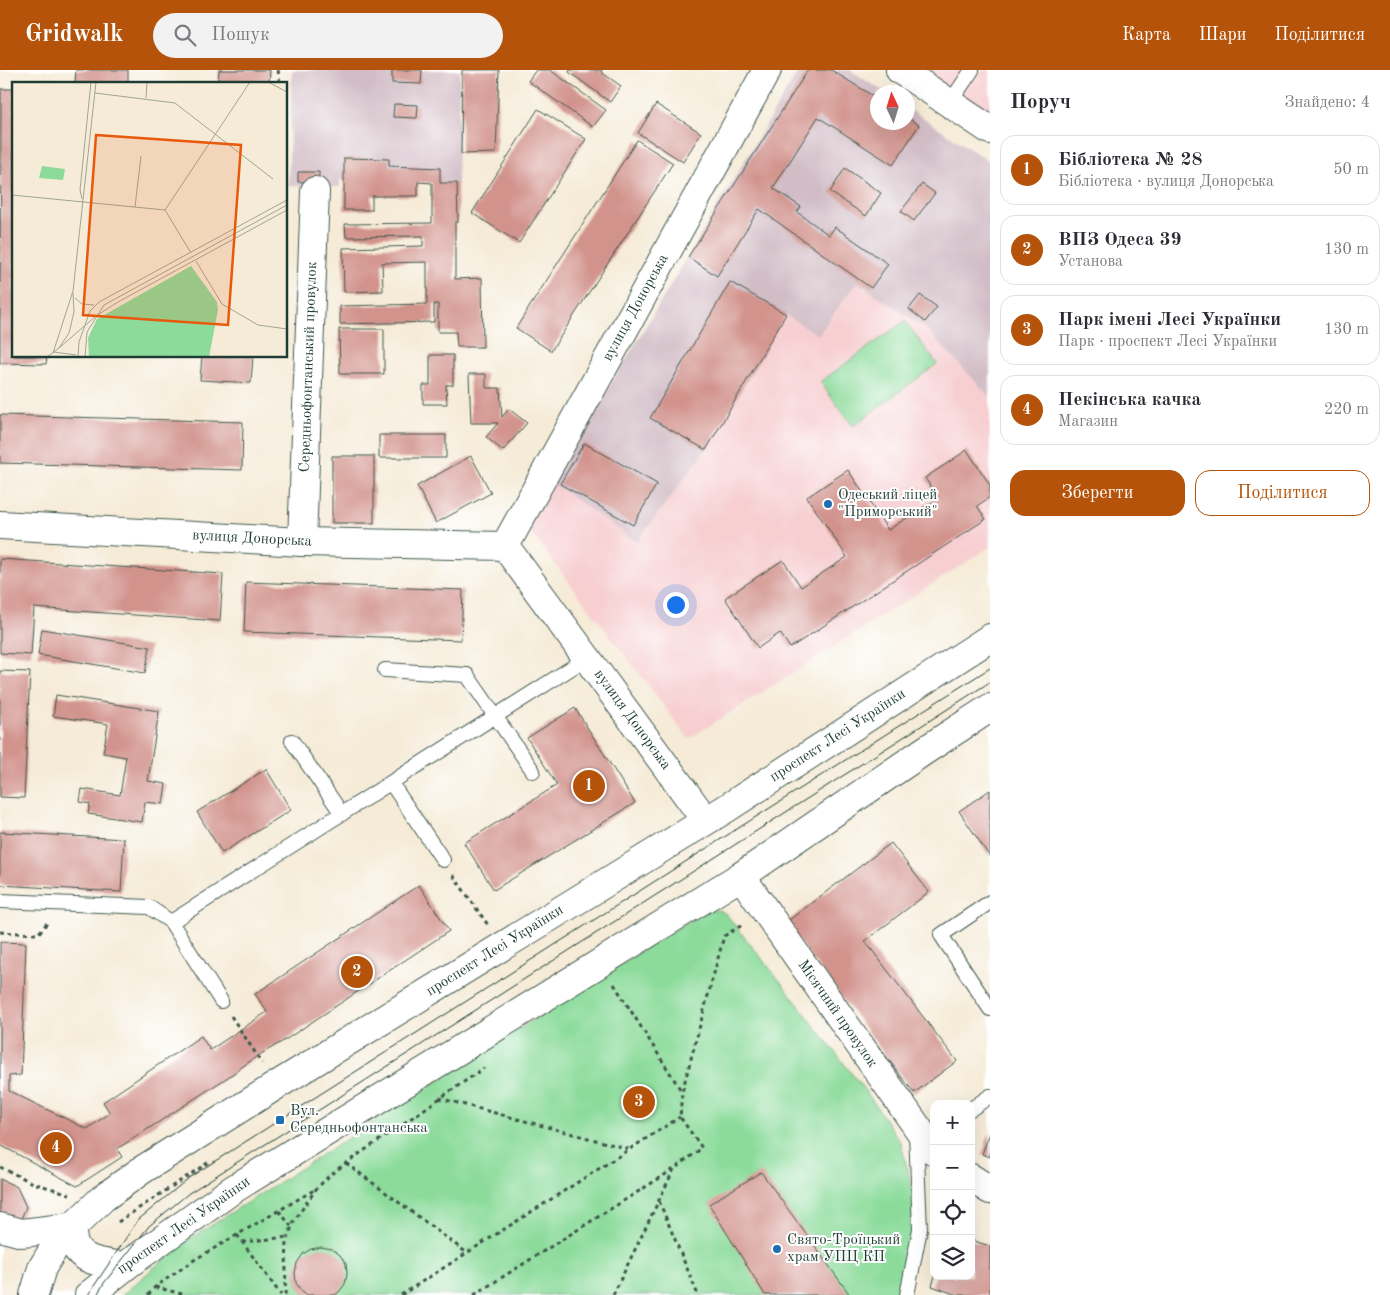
<!DOCTYPE html>
<html lang="uk">
<head>
<meta charset="utf-8">
<style>
	:root { --surface:#fff; --page:#f2f2f3; --text:#2b2b33; --muted:#7c7c81; --line:#e1e1e2; --accent:#b45309 }
	body { margin:0; font-family:"Old Standard TT",serif; background:var(--page); color:var(--text) }
	.controls { position:absolute; right:15px; bottom:15px; display:grid; overflow:hidden; border-radius:10px; box-shadow:0 5px 20px #0002 }
	.controls button { width:45px; height:45px; display:grid; place-items:center; padding:0; border:0; border-bottom:1px solid var(--line); background:var(--surface); color:var(--text); font:25px sans-serif }
	.compass { position:absolute; left:870px; top:15px; width:45px; height:45px; border-radius:50%; background:var(--surface); box-shadow:0 5px 20px #0002; rotate:356deg }
	.you { position:absolute; left:675px; top:534px; width:18px; height:18px; margin:-12px; border:4px solid #fff; border-radius:50%; background:#1a73e8; box-shadow:0 0 0 8px #1a73e833 }
	.badge { display:grid; place-items:center; width:32px; height:32px; border-radius:50%; background:var(--accent); color:#fff; font-size:16px; font-weight:700 }
	.pin { position:absolute; translate:-50% -50%; border:2px solid #fff; box-shadow:0 1px 5px #0006 }
	.list { margin:0; padding:0; list-style:none }
	h2 { display:flex; justify-content:space-between; align-items:center; height:65px; margin:0; padding:0 20px; font-size:21px }
	h2 small { font-size:16px; font-weight:400; color:var(--muted) }
	.list li { display:grid; grid-template-columns:32px 1fr auto; gap:15px; align-items:center; box-sizing:border-box; height:70px; margin:0 10px 10px; padding:0 10px; border:1px solid var(--line); border-radius:15px }
	.list b { display:block; font-size:19px; white-space:nowrap }
	.list p { margin:0; font-size:16px; white-space:nowrap; color:var(--muted) }
	.list em { font-size:16px; font-style:normal; color:var(--muted) }
	.actions { display:flex; gap:10px; padding:15px 20px }
	.actions a { flex:1; padding:11px 0; border:1px solid var(--accent); border-radius:15px; text-align:center; font-size:18px; color:var(--accent) }
	.actions .main { background:var(--accent); color:#fff }
	.icon { flex:none; width:28px; height:28px; fill:none; stroke:currentColor; stroke-width:2; stroke-linecap:round; stroke-linejoin:round }
	.map { position:relative; flex:none; width:990px; height:1225px; overflow:hidden }
	header { display:flex; align-items:center; gap:30px; box-sizing:border-box; height:70px; padding:0 25px; background:var(--accent); color:#fff }
	header strong { font-size:24px }
	nav { display:flex; gap:28px; margin-inline-start:auto; font-size:18px }
	.search { width:350px; height:45px; background:var(--page); display:flex; align-items:center; gap:12px; box-sizing:border-box; padding:0 18px; border-radius:28px; color:var(--muted); font-size:19px }
	main { display:flex }
	aside { flex:1; background:var(--surface) }
	.map>svg:first-child { display:block }
</style>
</head>
<body>
<header>
<strong>Gridwalk</strong>
<div class="search"><svg class="icon" aria-label="search" viewBox="0 0 24 24"><circle cx="10" cy="10" r="6"/><path d="M15 15l6 6"/></svg>Пошук</div>
<nav><a>Карта</a><a>Шари</a><a>Поділитися</a></nav>
</header>
<main>
<div class="map">
<svg width="990" height="1225" viewBox="0 0 990 1225">
	<rect width="100%" height="100%" fill="#fff"/>
	<filter id="ink" filterUnits="userSpaceOnUse"><feTurbulence type="fractalNoise" baseFrequency=".02" numOctaves="2"/><feDisplacementMap in="SourceGraphic" scale="10" xChannelSelector="R" yChannelSelector="G"/><feConvolveMatrix kernelMatrix="1 2 1 2 8 2 1 2 1" color-interpolation-filters="sRGB"/></filter>
	<filter id="wash" filterUnits="userSpaceOnUse"><feTurbulence type="fractalNoise" baseFrequency=".0096" numOctaves="4" result="noise"/><feDisplacementMap in="SourceGraphic" scale="20" xChannelSelector="R" yChannelSelector="G"/><feGaussianBlur stdDeviation="1.12" result="paint"/><feColorMatrix in="noise" values="0 0 0 0 0 0 0 0 0 0 0 0 0 0 0 0 0 1.4 0 .05"/><feComposite in="paint" operator="in"/></filter>
	<g filter="url(#wash)">
		<rect width="100%" height="100%" fill="#f5ebd7"/>
		<path fill="#f7cfd1" d="M893 0H990V65Z
			M857 212 925 258 990 327V477L689 669 526 456 552 413 638 471 706 380 786 244 818 265Z"/>
		<path fill="#d2bdc6" d="M292 0H460L457 113 340 110V117L288 116Z
			M799 0H850L884 22H878V52H908V38L990 92V327L925 258 857 212 818 265 786 245 706 380 637 472 552 413Z"/>
		<path fill="#8cdb9b" stroke="#568c68" d="M905 251 937 294 853 356 820 312Z
			M718 840 726 844 787 920 872 1030 901 1073 915 1130 908 1208 905 1225H122L182 1174 676 859 708 841Z"/>
		<g id="blocks">
			<path fill="#d2938c" d="M76 0H128V14H75Z
				M219 0H270L269 14H218Z
				M392 0H422L421 14 392 13Z
				M462 0H499L496 83 461 84Z
				M536 0H550L606 40 593 57 528 11Z
				M570 0H602L601 2 621 16 610 32 569 2Z
				M808 0H831L878 29V52H908V48L919 55 893 95 818 47 773 118 801 137 797 142 829 165 835 157 888 194 871 218 759 139 717 206 688 187Z
				M1 19H14V286H47L46 294 0 293Z
				M394 34 418 35 417 48 393 47Z
				M656 34 701 63 683 92 638 63Z
				M538 39 586 69 519 173 472 143Z
				M637 70 673 93 551 281 516 258Z
				M344 88 389 89V96L440 98V113H457L458 152H455V209L482 208 483 277H457L456 262H438V234H434V252L340 254V236L427 234V192L382 193 383 221 344 222 343 178 423 176V166L346 167 345 154 432 153V113L418 112V126H372V140H344Z
				M845 98 881 123 866 146 830 122Z
				M298 102H319V111L298 112Z
				M922 114 935 123 914 151 901 141Z
				M730 212 786 244 706 380 650 348Z
				M920 225 937 237 925 252 909 239Z
				M339 259H384V304H340Z
				M430 285H453V315H446L447 334H423V315H430Z
				M202 286H253L251 313 200 310Z
				M469 304H486V318H500L502 347 509 339 527 353 503 381 486 367 498 353H471Z
				M0 345 243 352 242 400 0 393Z
				M379 365H446V388H379Z
				M584 373 657 414 633 455 560 414Z
				M967 380 990 415V427L977 436 986 449 790 578 780 563 758 578 725 528 783 490 801 517 847 487 807 427 848 400 888 460 938 428 925 408Z
				M332 386H374V453H332Z
				M471 386 491 423 436 453 417 416Z
				M0 489 223 504 220 551 34 538 31 585 0 583Z
				M246 512 463 520 461 570 244 562Z
				M42 559 150 577 145 603 38 585Z
				M0 601 30 602 24 728 0 727Z
				M56 625 159 641 148 711 166 714 163 734 145 732 142 752 88 744 90 734 80 732 82 719 120 725 126 687 103 683 108 654 53 646Z
				M575 638 635 733 494 820 464 773 557 715 527 668Z
				M266 699 291 740 222 783 197 742Z
				M990 720V787L959 741Z
				M0 762 124 769 121 822 0 815Z
				M891 773 929 822 865 871 957 991 914 1023 785 853Z
				M419 815 449 861 285 970 256 987 228 1007 117 1079 122 1087 77 1116 0 1075V872L26 873 21 1005 9 1006V1021L87 1059 110 1043 103 1032 201 966 210 980 267 942 255 924Z
				M990 1063V1087L982 1084Z
				M761 1102 850 1225H765L709 1134Z
				M0 1109 17 1117 26 1137 21 1149 0 1144Z
				M971 1170 990 1176V1225H957L932 1216 935 1206H971Z
				M321 1177 332 1179 340 1185 346 1194 347 1204 345 1214 339 1222 335 1225H307L302 1222 296 1213 295 1203 297 1193 303 1184 311 1179Z"/>
		</g>
	</g>
	<g filter="url(#ink)">
		<use href="#blocks" fill-opacity="0" stroke="#3f574c" stroke-width="1"/>
		<g fill="none" stroke-linecap="round" stroke-linejoin="round">
			<defs>
				<path id="lane" d="M949 34 972 0
					M385 600 467 605 533 701
					M292 671 342 744
					M391 713 443 790
					M0 831 149 837 171 852 587 588
					M990 832 941 865 990 939
					M171 852 221 931
					M971 1039 990 1026
					M907 1225 920 1159 916 1062"/>
				<path id="street" d="M900 0 990 60
					M302 472 315 121
					M505 476 767 0
					M741 806 934 1081
					M971 1108 990 1120"/>
				<path id="secondary" d="M0 455 302 472 505 476 706 751
					M71 1157C72 1162 72 1168 74 1173 81 1193 106 1193 125 1196
					M34 1225 42 1198 59 1170 103 1128 142 1100 277 1015 727 738 990 568
					M89 1225 131 1192 232 1120 741 806 924 681 990 638"/>
				<path id="primary" d="M0 1157 22 1163 71 1157"/>
			</defs>
			<use href="#lane" stroke="#3f574c" stroke-width="16"/>
			<use href="#street" stroke="#3f574c" stroke-width="30"/>
			<use href="#secondary" stroke="#3f574c" stroke-width="30"/>
			<use href="#primary" stroke="#3f574c" stroke-width="30"/>
			<path stroke="#3f574c" stroke-width="3" stroke-dasharray="4 4" stroke-linecap="butt" d="M278 0 280 14
				M453 805 488 855
				M0 862 38 864 47 853
				M614 914 682 1022
				M231 946 262 993
				M439 1028 629 1079
				M346 1093 467 1183
				M0 1097 33 1113 70 1124
				M659 1131 698 1225
				M279 1141 291 1156
				M118 1152 209 1092
				M237 1165 281 1225
				M242 1172 288 1167
				M155 1217 186 1225
				M148 1225 155 1217 194 1190 314 1120
				M285 1225 287 1170 294 1151 316 1119 330 1105 346 1093 484 998
				M401 1225 680 1047
				M474 1225 674 1099 702 1078 680 1047 682 1022 724 866 744 854
				M613 1225 674 1099"/>
			<use href="#lane" stroke="#fff" stroke-width="14"/>
			<use href="#street" stroke="#fff" stroke-width="28"/>
			<use href="#secondary" stroke="#fff" stroke-width="28"/>
			<use href="#primary" stroke="#fff" stroke-width="28"/>
			<path stroke="#1f3d34" stroke-width="1" d="M88 1225 138 1150 190 1107 990 598
				M97 1225 104 1213 149 1156 189 1123 990 612"/>
		</g>
	</g>
	<g fill="#1f6fb2" stroke="#fff" stroke-width="2">
		<circle cx="828" cy="434" r="5"/>
		<rect x="275" y="1045" width="10" height="10" rx="2.5"/>
		<circle cx="777" cy="1179" r="5"/>
	</g>
	<g text-anchor="middle" dominant-baseline="central" stroke-width="4" stroke-linejoin="round" paint-order="stroke">
		<g font-size="15" fill="#1f3d34" stroke="#fff">
			<text transform="translate(636 238) rotate(-61)">вулиця Донорська</text>
			<text transform="translate(309 297) rotate(-88)">Середньофонтанський провулок</text>
			<text transform="translate(252 469) rotate(3)">вулиця Донорська</text>
			<text transform="translate(632 650) rotate(54)">вулиця Донорська</text>
			<text transform="translate(838 666) rotate(-33)">проспект Лесі Українки</text>
			<text transform="translate(495 881) rotate(-32)">проспект Лесі Українки</text>
			<text transform="translate(837 944) rotate(55)">Місячний провулок</text>
			<text transform="translate(184 1156) rotate(-35)">проспект Лесі Українки</text>
		</g>
		<g font-size="15" fill="#1f3d34" stroke="#fff" text-anchor="start">
			<text x="838" y="425">Одеський ліцей<tspan x="838" dy="17">"Приморський"</tspan></text>
			<text x="290" y="1041">Вул.<tspan x="290" dy="17">Середньофонтанська</tspan></text>
			<text x="787" y="1170">Свято-Троїцький<tspan x="787" dy="17">храм УПЦ КП</tspan></text>
		</g>
	</g>
	<g transform="translate(12 12)">
		<rect width="275" height="275" fill="#f5ebd7"/>
		<path d="M30 84 53 87 51 98 27 96ZM179 184 205 220 206 228 197 275H77L76 256 85 237Z" fill="#8cdb9b"/>
		<path fill="none" stroke="#9fa596" stroke-width="1" d="M256 0 275 10M83 11 163 21 261 97M134 16 135 0M0 113 153 128M70 117 68 108 79 0M123 125 129 74M153 128 238 0M153 128 179 171M184 179 210 222 246 243 275 247M63 216 70 222 82 223M47 266 84 234 106 220 275 128M42 270 64 273M41 271 61 209 84 0M35 275 47 266 57 251 62 230 61 211M66 275 67 260 78 229 87 220 275 118M73 275 75 250 92 223 275 123"/>
		<path fill="#e8590c" fill-opacity="0.15" stroke="#e8590c" stroke-width="2.5" d="M84 53 229 63 216 243 71 233Z"/>
		<rect width="275" height="275" fill="none" stroke="#1f3d34" stroke-width="2.5"/>
	</g>
</svg>
<div class="controls">
<button>+</button>
<button>−</button>
<button><svg class="icon" aria-label="locate" viewBox="0 0 24 24"><circle cx="12" cy="12" r="6"/><path d="M12 2v4M12 18v4M2 12h4M18 12h4"/></svg></button>
<button><svg class="icon" aria-label="layers" viewBox="0 0 24 24"><path d="M12 4l9 5-9 5-9-5zM3 14l9 5 9-5"/></svg></button>
</div>
<svg class="compass" viewBox="-18 -18 36 36"><path d="M0-13l5 13h-10z" fill="#e53935"/><path d="M0 13l5-13h-10z" fill="#7c7c81"/></svg>
<div class="you"></div>
<div class="pin badge" style="left:589px;top:716px">1</div>
<div class="pin badge" style="left:357px;top:902px">2</div>
<div class="pin badge" style="left:639px;top:1032px">3</div>
<div class="pin badge" style="left:56px;top:1078px">4</div>
</div>
<aside>
<h2>Поруч<small>Знайдено: 4</small></h2>
<ul class="list">
<li><span class="badge">1</span><div><b>Бібліотека № 28</b><p>Бібліотека · вулиця Донорська</p></div><em>50 m</em></li>
<li><span class="badge">2</span><div><b>ВПЗ Одеса 39</b><p>Установа</p></div><em>130 m</em></li>
<li><span class="badge">3</span><div><b>Парк імені Лесі Українки</b><p>Парк · проспект Лесі Українки</p></div><em>130 m</em></li>
<li><span class="badge">4</span><div><b>Пекінська качка</b><p>Магазин</p></div><em>220 m</em></li>
</ul>
<div class="actions"><a class="main">Зберегти</a><a>Поділитися</a></div>
</aside>
</main>
</body>
</html>
